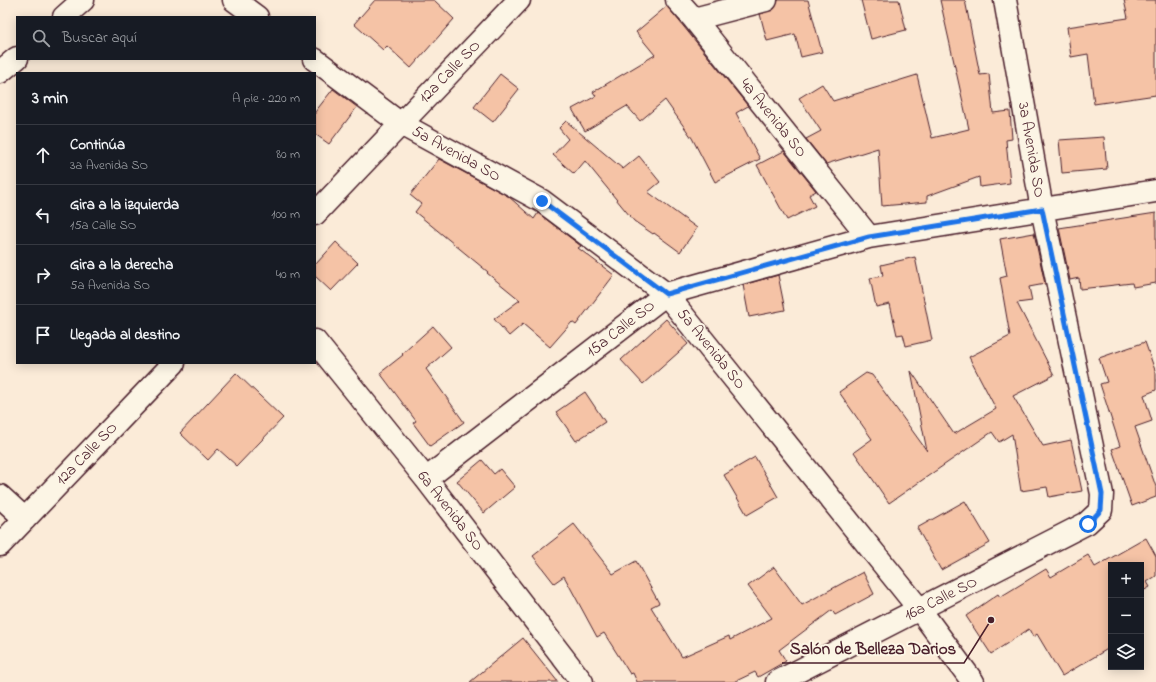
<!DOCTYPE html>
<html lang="es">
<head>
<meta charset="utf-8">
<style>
	:root { --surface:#171b24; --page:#242831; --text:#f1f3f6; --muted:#9ea1a6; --line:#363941 }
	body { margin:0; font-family:"Indie Flower",sans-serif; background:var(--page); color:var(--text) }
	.controls { position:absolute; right:12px; bottom:12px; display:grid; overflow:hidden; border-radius:0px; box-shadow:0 2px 10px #0003 }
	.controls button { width:36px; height:36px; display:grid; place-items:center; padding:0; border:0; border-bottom:1px solid var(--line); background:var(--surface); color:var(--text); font:20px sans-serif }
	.stop { position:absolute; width:12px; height:12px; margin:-9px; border:3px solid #1a73e8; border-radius:50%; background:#fff }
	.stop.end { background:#1a73e8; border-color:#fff; box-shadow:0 1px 4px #0008 }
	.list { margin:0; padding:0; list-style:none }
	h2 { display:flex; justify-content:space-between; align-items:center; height:52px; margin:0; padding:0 16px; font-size:17px }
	h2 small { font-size:13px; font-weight:400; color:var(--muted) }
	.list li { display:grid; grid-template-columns:26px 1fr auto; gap:12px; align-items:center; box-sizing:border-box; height:60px; padding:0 16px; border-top:1px solid var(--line) }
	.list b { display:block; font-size:15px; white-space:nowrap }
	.list p { margin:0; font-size:13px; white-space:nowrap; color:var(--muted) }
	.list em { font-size:13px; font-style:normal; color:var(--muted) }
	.icon { flex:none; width:22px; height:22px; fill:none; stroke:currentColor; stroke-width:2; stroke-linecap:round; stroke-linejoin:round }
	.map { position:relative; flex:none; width:1156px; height:682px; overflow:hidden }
	.search { position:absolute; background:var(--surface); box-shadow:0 2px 10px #0003; left:16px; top:16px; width:300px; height:44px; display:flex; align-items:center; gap:10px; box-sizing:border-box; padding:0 14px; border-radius:0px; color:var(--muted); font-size:15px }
	.panel { position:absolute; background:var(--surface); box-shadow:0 2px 10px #0003; left:16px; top:72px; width:300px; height:292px; border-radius:0px }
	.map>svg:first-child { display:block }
</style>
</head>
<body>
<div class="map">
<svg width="1156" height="682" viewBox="0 0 1156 682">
	<rect width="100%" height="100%" fill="#fbebd8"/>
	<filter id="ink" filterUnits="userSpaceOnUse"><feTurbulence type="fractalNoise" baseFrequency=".025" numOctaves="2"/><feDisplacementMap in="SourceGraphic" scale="8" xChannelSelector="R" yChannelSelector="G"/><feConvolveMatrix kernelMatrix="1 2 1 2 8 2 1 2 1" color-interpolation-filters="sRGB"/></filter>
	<g filter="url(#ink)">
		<path fill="#f5c3a6" stroke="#4a1f2b" d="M375 0H434L454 19 411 68 387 46 383 50 354 24Z
			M778 0H808L822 52 801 57 795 34 767 41 760 14 774 9Z
			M861 0H899L906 30 871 39Z
			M940 0H965L980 75 989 74 993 113 1010 111 1012 139 1006 140 1010 183 980 187 979 177 927 196V202L882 206 878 148 826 164 806 139 821 131 799 98 822 84 833 101 917 75 932 138 969 129Z
			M1124 0H1156V95L1094 104 1088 54 1071 57 1067 27 1128 18Z
			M667 6 748 106 736 113 760 159 715 182 692 138 665 100 640 121 627 106 585 131 572 109 596 96 593 92 655 55 636 32Z
			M500 74 519 89 493 122 474 107Z
			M333 89 357 107 329 144 315 134V112Z
			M566 121 623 169 639 156 660 182 648 192 697 228 680 252 654 233 653 234 634 221 585 161 574 174 553 155 568 139 559 128Z
			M1104 137 1107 169 1062 173 1059 140Z
			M784 151 816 191 809 195 815 206 787 220 757 165Z
			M439 159 508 196 534 219 538 213 581 246 578 248 614 275 576 325 572 322 550 347 523 324 509 336 494 319 520 300 487 273 488 272 415 212 421 204 410 195Z
			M1156 213V283L1133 287 1132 283 1080 289 1079 278 1070 280 1059 228Z
			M1034 233 1045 284 1029 287 1032 301 1017 303 1054 375 1013 396 1043 446 1071 440 1082 491 1049 497 1047 487 1021 491 1012 434 999 442 992 432 889 503 854 452 872 439 839 392 866 373 872 375 927 451 911 371 954 434 996 409 969 357 1010 336 1000 278 1007 276 1000 239Z
			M336 242 358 263 331 291 315 276V265Z
			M915 257 932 340 906 346 903 334 897 335 890 304 876 307 870 278 883 276 881 265Z
			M778 275 785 310 749 317 743 285Z
			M666 319 688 344 643 384 621 360Z
			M433 326 451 347 426 369 464 422 430 446 413 423 416 421 380 373 403 355 402 354Z
			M1145 342 1156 373V390L1144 395 1152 421 1135 427 1156 487V497L1132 506 1112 449 1120 446 1100 384 1107 382 1099 358Z
			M236 373 283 418 237 466 218 449 208 460 180 433Z
			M585 392 605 422 576 441 556 412Z
			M755 457 778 497 747 515 724 475Z
			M482 460 494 474 500 469 515 487 484 513 457 481Z
			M965 501 990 543 941 570 917 528Z
			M574 524 613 574 636 561 659 603 651 607 682 657 729 636 730 640 772 618 748 586 774 567 802 605 863 572 874 594 835 615 832 610 779 650 786 661 758 677 755 672 734 682H637L633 673 630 674 604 633 597 637 564 576 554 583 533 556Z
			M1146 538 1156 556V576L1147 582 1150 587 1141 592V565H1111V647L1062 676 1037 634 1033 637 1029 629 991 654 966 616 998 594 1000 597 1046 569 1051 577 1088 555 1095 567Z
			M523 638 558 682H470Z"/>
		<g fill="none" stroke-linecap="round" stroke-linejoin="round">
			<defs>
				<path id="street" d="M234 0 257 17
					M677 0 694 19 869 237
					M694 19 766 0
					M314 59 401 124 542 201 666 294 920 610 973 682
					M315 214 519 0
					M315 341 426 479 582 682
					M426 479 666 294 869 237 1156 191
					M0 496 25 519
					M0 545 174 363
					M777 682 1087 523 1101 510 1102 494 1042 209 1005 0"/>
				<path id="secondary" d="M64 17 83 0
					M0 72 17 58"/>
			</defs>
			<use href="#street" stroke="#4a1f2b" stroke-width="25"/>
			<use href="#secondary" stroke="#4a1f2b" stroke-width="25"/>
			<use href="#street" stroke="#fcf5e5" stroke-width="22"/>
			<use href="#secondary" stroke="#fcf5e5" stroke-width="22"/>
		</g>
	</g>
	<g fill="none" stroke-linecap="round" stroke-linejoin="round" filter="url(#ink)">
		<path stroke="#1a73e8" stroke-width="5" d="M542 201 666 294 869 237 1042 209 1102 494 1101 510 1088 524"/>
	</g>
	<g text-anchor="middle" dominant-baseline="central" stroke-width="4" stroke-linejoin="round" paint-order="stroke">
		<g font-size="16" fill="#4a1f2b" stroke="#fcf5e5">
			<text transform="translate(450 72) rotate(-46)">12a Calle SO</text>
			<text transform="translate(773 118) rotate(51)">4a Avenida SO</text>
			<text transform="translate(1031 150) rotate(80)">3a Avenida SO</text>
			<text transform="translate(456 154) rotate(29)">5a Avenida SO</text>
			<text transform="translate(621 329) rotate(-38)">15a Calle SO</text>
			<text transform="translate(711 349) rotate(51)">5a Avenida SO</text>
			<text transform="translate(87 454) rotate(-46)">12a Calle SO</text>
			<text transform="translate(450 511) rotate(52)">6a Avenida SO</text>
			<text transform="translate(941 599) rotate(-27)">16a Calle SO</text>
		</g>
	</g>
	<path fill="none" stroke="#4a1f2b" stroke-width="1.5" d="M991 620L964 663H782"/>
	<circle fill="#4a1f2b" stroke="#fcf5e5" stroke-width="1.5" cx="991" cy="620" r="4"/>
	<g font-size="17" text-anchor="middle" font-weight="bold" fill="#4a1f2b" stroke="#fcf5e5" stroke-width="4" stroke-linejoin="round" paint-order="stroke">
		<text x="873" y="654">Salón de Belleza Darios</text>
	</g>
</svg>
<div class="controls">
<button>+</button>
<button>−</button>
<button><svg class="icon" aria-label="layers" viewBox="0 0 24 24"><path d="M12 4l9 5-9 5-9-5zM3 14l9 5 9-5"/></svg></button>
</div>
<div class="stop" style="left:1088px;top:524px"></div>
<div class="stop end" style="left:542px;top:201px"></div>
<div class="search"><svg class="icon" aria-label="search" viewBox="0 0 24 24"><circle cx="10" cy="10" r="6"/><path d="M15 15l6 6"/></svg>Buscar aquí</div>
<section class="panel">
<h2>3 min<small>A pie · 220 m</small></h2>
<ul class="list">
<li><svg class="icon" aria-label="ahead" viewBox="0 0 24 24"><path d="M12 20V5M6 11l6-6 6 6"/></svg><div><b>Continúa</b><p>3a Avenida SO</p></div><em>80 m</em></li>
<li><svg class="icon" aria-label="left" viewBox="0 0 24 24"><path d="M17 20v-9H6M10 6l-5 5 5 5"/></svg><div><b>Gira a la izquierda</b><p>15a Calle SO</p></div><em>100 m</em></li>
<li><svg class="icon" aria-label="right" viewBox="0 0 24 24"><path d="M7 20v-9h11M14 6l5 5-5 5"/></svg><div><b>Gira a la derecha</b><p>5a Avenida SO</p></div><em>40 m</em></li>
<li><svg class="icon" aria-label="arrive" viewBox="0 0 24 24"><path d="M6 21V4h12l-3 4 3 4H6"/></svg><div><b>Llegada al destino</b></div></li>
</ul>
</section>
</div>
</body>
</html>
